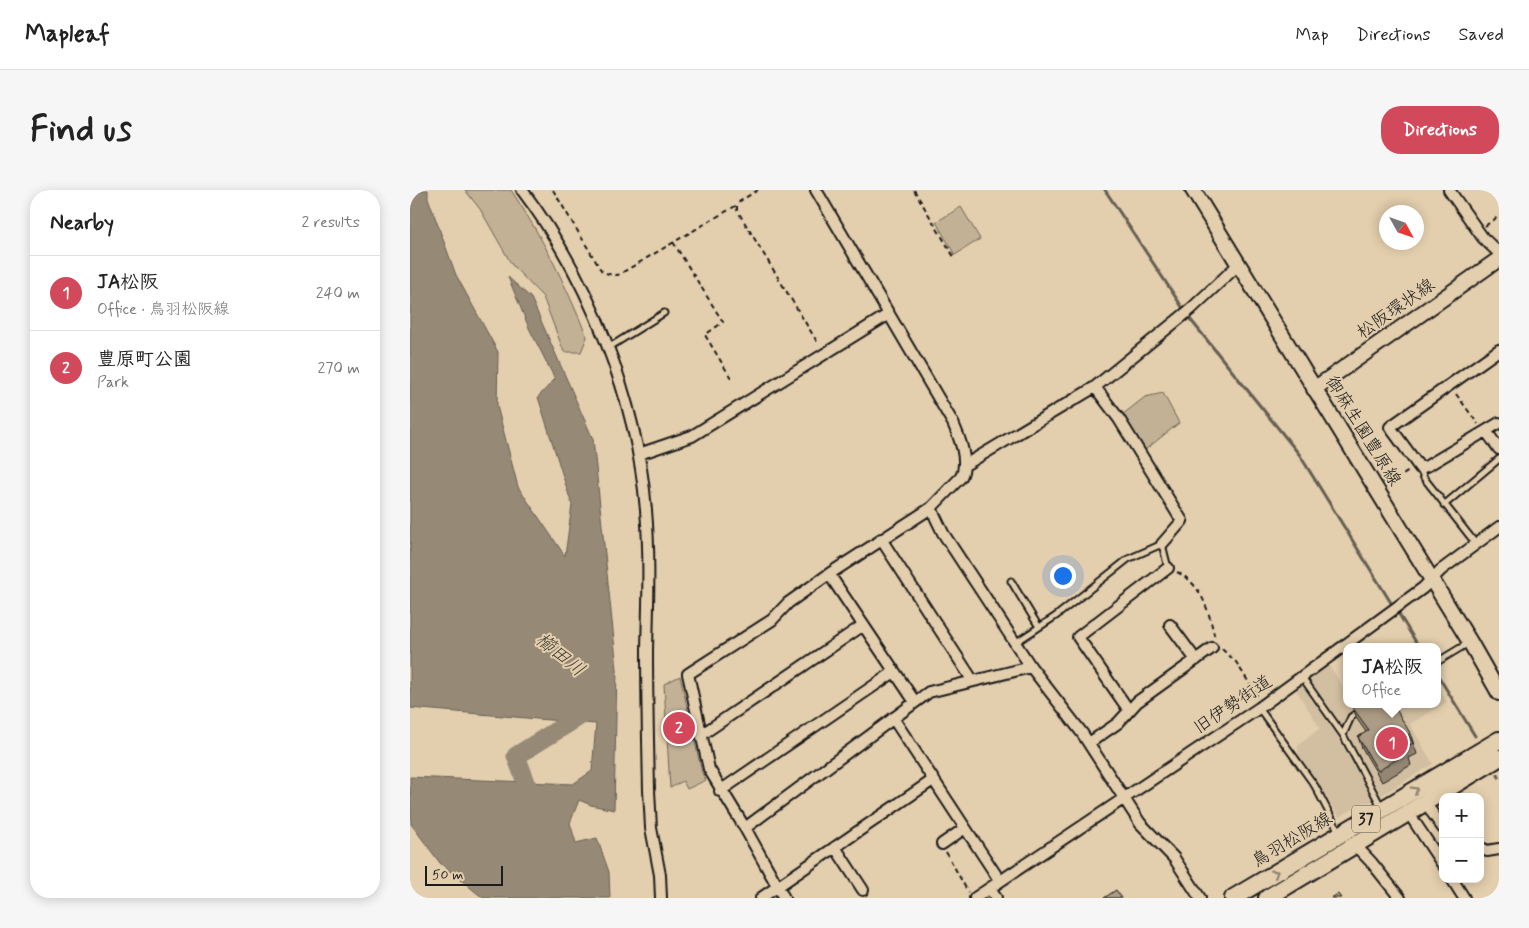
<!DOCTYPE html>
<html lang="en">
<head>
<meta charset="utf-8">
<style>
	:root { --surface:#fff; --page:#f6f6f6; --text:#222; --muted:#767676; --line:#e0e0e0; --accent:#d1495b }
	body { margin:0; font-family:Mynerve,"Klee One",sans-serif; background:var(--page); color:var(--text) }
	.controls { position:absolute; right:15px; bottom:15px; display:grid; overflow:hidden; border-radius:10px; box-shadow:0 2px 12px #0003 }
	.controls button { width:45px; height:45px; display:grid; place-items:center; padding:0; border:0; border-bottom:1px solid var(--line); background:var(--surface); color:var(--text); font:25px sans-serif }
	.compass { position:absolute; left:969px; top:15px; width:45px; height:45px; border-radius:50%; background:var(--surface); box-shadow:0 2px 12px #0003; rotate:130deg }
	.scale { position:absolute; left:15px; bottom:12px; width:78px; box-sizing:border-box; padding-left:5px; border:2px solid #1c1c1c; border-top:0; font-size:14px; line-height:18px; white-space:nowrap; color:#1c1c1c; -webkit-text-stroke:4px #e3cead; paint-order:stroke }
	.you { position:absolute; left:652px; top:385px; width:18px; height:18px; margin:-12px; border:4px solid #fff; border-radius:50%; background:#1a73e8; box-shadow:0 0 0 8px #1a73e833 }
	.badge { display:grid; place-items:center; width:32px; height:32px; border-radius:50%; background:var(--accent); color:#fff; font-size:16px; font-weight:700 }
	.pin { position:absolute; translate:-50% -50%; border:2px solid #fff; box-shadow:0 1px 5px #0006 }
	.popup { position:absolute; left:933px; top:453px; width:98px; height:65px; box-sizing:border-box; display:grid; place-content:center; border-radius:10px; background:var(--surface); filter:drop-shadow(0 1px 4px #0005); font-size:16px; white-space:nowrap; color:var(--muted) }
	.popup b { font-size:19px; color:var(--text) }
	.popup::after { content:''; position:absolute; left:50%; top:100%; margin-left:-10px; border:10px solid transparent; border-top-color:var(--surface) }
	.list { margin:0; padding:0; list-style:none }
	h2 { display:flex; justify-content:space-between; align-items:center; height:65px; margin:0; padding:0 20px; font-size:21px }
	h2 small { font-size:16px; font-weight:400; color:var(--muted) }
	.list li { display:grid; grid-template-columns:32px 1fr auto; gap:15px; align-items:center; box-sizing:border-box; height:75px; padding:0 20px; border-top:1px solid var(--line) }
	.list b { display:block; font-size:19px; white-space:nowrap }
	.list p { margin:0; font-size:16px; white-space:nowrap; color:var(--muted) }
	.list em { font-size:16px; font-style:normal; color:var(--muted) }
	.map { position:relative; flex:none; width:1089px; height:708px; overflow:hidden; border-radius:20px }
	header { display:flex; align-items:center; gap:30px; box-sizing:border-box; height:70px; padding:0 25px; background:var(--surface); border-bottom:1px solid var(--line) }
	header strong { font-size:24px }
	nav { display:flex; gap:28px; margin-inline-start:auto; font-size:18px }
	.intro { display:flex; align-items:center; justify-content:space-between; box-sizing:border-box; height:120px; padding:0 30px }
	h1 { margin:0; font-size:35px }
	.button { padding:12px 22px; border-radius:20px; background:var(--accent); color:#fff; font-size:18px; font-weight:700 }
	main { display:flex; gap:30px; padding:0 30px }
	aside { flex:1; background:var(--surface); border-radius:20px; box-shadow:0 2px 12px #0003 }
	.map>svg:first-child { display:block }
</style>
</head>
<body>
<header>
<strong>Mapleaf</strong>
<nav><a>Map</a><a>Directions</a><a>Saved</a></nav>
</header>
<div class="intro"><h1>Find us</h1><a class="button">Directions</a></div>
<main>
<aside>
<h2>Nearby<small>2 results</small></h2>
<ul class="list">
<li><span class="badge">1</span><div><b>JA松阪</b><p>Office · 鳥羽松阪線</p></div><em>240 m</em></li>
<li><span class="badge">2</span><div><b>豊原町公園</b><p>Park</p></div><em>270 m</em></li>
</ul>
</aside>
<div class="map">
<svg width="1089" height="708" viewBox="0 0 1089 708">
	<rect width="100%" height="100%" fill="#e3cead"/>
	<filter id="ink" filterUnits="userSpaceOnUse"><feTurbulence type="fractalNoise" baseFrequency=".02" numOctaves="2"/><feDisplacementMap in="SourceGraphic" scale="10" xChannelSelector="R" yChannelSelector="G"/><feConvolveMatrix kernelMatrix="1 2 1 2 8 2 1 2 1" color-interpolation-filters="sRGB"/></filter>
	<g filter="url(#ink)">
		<path fill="#d2bfa1" d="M918 474 937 502V514H1027V496L1037 512 1000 534 1023 574 957 614 955 612 929 627 888 565V556L910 538 885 498Z"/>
		<path fill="#c2b195" stroke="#6f6658" d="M55 0H101C134 50 154 91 177 147L171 162H154L133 107 102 75 70 19Z
			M551 17 570 49 545 65 526 32Z
			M753 203 769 233 735 260 712 225 735 207Z
			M270 486 292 583 296 590 277 599 273 591 260 598 254 494Z"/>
		<path fill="#968a76" stroke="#655e52" d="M0 0H18V8L46 85 88 162 87 216 108 297 155 366 162 315 128 207 145 189 119 138 98 87 121 108 183 249 207 479 204 620 181 615 169 610 160 633 166 653 187 648 199 682 200 708H73L30 673 1 634 0 587 163 594 182 581 186 534 0 518Z"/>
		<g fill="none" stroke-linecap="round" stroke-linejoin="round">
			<path stroke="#655e52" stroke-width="3" d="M695 0 780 129 889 264 983 416
				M987 421 1009 457
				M1027 484 1065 546
				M1088 585 1089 587"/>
			<path stroke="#968a76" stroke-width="19" d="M125 616 106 566 181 519"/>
			<defs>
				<path id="lane" d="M198 158 254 123
					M1010 278 1014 288 1066 354
					M1034 315 1089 269
					M601 391 629 437
					M605 453 646 426 718 369 752 354 758 378
					M1027 472 1060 452
					M892 487 933 545
					M959 514 941 527 933 545 972 618
					M849 518 905 596 929 642"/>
				<path id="street" d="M112 0C179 88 227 209 236 320 240 367 238 413 237 460 237 506 238 553 239 600L241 638 250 685 251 708
					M406 0 543 233C550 249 559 271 551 287L521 318 419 384 378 413 362 430 278 484 299 579 335 638 519 502 621 477
					M1039 0 1073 48 1089 63
					M1089 160 980 237 1010 278 1017 276 1089 233
					M685 197 709 229 772 331 752 354
					M1076 241 1089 259
					M229 264 282 246 479 124
					M555 275 685 197 781 119 829 74
					M521 318 533 343 621 477 672 543 730 633 764 668 790 708
					M471 349 563 491
					M419 384 505 512
					M760 435 786 470
					M718 519 668 447 758 378
					M483 528 590 691
					M291 545 452 436
					M679 553 708 533 727 512 802 458
					M310 601 484 482
					M1021 621 1033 638
					M998 622 1033 675
					M335 638 374 708
					M532 654 555 638
					M945 655 962 673 990 708
					M425 657 453 700
					M1070 657 1077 661 1089 659
					M1042 689 1054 708
					M580 699 586 708
					M351 708 523 590
					M565 708 849 518 1013 398 1031 380 1089 337"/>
				<path id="secondary" d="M783 0 1060 452 1089 503
					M904 199 1089 69"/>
				<path id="primary" d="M823 708 1089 550
					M857 708 1089 568"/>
			</defs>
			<use href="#lane" stroke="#1c1c1c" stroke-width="9"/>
			<use href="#street" stroke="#1c1c1c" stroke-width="14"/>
			<use href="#secondary" stroke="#1c1c1c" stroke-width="18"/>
			<use href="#primary" stroke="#1c1c1c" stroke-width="20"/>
			<path stroke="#1c1c1c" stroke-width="2" stroke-dasharray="5 4" stroke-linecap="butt" d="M143 0 191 80 198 84 208 85 327 15
				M348 0 330 11 327 15V20L409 155
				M504 0 544 67
				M1075 36 1089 26
				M263 52 313 132 295 145 321 188
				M1046 204 1068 234
				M978 294 999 281
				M767 382C793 395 799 422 805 449
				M812 459 826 472 848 507
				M536 662 558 702"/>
			<use href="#lane" stroke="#e3cead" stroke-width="5"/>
			<use href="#street" stroke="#e3cead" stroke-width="10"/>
			<use href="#secondary" stroke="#e3cead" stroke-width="14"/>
			<use href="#primary" stroke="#e3cead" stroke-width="16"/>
		</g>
		<path fill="#948672" stroke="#1c1c1c" d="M943 518 1000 543 1007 564 999 568 1001 575 972 592 952 558 948 547 956 542 947 529Z"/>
		<path fill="#ac9c85" stroke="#1c1c1c" d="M950 514H983L1000 543 998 545 1003 553 994 558 997 563 968 581 948 547 959 540 943 518Z
			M706 700 712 708H694Z
			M928 704 931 708H921Z"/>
		<defs><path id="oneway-chevron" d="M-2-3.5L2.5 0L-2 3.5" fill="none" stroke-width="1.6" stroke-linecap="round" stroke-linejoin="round" transform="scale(1.25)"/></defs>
		<g stroke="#897e6c">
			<use href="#oneway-chevron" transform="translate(1005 600) rotate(-31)"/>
			<use href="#oneway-chevron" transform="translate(865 683) rotate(-31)"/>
		</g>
	</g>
	<g text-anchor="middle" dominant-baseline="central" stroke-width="4" stroke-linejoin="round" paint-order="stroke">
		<rect fill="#e3cead" stroke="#585148" stroke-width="1" x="942" y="615.5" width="28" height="27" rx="4"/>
		<g font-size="16" font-weight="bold" fill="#1c1c1c">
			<text x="956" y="629">37</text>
		</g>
		<g font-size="18" fill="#1c1c1c" stroke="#e3cead">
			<text transform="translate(986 119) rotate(-35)">松阪環状線</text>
			<text transform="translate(953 241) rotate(58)">御麻生園豊原線</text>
			<text transform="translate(823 515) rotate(-34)">旧伊勢街道</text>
			<text transform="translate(882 650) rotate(-31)">鳥羽松阪線</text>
		</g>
		<g font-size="19" font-style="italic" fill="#413d37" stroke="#e3cead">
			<text transform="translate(150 465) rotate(39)">櫛田川</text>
		</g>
	</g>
</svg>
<div class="controls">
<button>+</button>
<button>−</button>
</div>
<svg class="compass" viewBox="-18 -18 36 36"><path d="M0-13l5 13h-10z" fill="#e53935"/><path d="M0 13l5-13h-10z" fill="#767676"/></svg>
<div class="scale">50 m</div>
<div class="you"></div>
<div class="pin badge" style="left:982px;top:553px">1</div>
<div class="popup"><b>JA松阪</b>Office</div>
<div class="pin badge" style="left:269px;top:538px">2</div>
</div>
</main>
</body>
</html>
